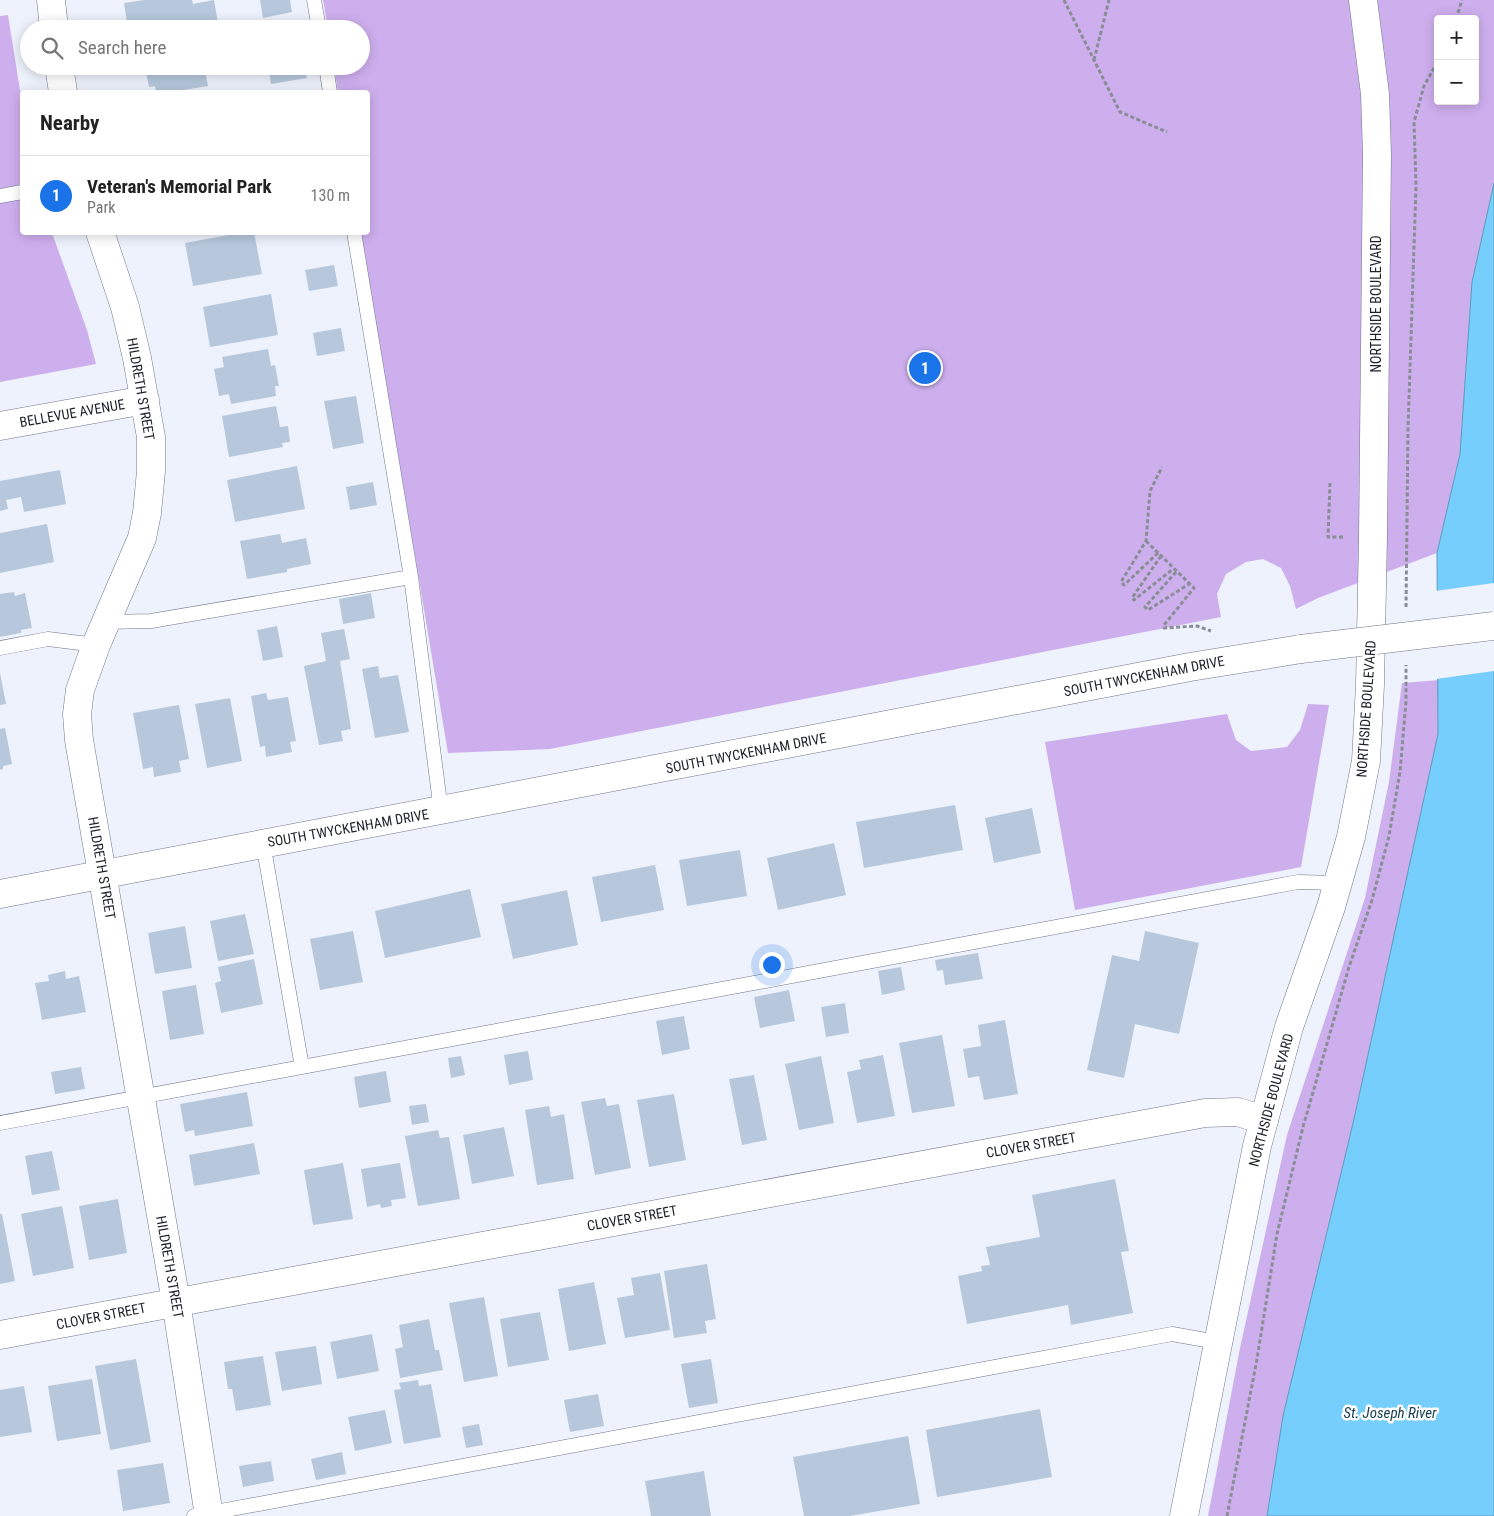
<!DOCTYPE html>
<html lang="en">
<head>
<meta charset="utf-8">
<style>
	:root { --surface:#fff; --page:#f2f2f2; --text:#222; --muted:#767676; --line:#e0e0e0; --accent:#1a73e8 }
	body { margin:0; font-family:"Roboto Condensed",sans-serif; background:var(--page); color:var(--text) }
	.controls { position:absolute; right:15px; top:15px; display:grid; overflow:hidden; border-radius:5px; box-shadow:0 2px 12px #0003 }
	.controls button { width:45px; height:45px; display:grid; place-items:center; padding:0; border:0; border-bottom:1px solid var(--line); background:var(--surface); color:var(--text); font:25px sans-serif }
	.you { position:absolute; left:771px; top:964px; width:18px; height:18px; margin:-12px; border:4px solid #fff; border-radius:50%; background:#1a73e8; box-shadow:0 0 0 8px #1a73e833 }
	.badge { display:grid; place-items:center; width:32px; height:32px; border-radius:50%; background:var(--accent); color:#fff; font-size:16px; font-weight:700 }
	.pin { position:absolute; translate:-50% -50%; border:2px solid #fff; box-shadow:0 1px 5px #0006 }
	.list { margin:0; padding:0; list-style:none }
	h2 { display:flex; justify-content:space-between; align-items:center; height:65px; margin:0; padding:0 20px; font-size:21px }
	h2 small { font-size:16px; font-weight:400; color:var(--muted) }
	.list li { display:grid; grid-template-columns:32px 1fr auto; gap:15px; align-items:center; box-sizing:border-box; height:80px; padding:0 20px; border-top:1px solid var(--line) }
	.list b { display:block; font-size:19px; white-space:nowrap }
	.list p { margin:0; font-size:16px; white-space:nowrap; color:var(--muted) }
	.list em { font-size:16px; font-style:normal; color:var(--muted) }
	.icon { flex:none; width:28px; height:28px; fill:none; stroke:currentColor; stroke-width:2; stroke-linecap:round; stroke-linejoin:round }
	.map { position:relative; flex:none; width:1494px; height:1516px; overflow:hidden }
	.search { position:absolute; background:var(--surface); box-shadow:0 2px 12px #0003; left:20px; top:20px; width:350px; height:55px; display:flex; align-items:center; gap:12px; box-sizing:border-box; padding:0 18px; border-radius:28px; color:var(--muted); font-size:19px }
	.panel { position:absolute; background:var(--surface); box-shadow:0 2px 12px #0003; left:20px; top:90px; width:350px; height:145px; border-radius:5px }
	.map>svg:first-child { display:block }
</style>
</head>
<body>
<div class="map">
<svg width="1494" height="1516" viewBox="0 0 1494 1516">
	<rect width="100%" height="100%" fill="#eef2fc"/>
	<path fill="#ceafee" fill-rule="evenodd" d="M323 0H1494V183L1472 282 1460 454 1437 553 1318 598 1296 609 1290 586 1281 568 1263 559 1246 562 1226 574 1217 594 1221 617 550 749 448 753 361 233 368 232V92H338L334 66H361V29H328ZM1438 19H1475V101H1438Z
		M8 15 22 103V232L52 233 87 330 96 364 0 382V16Z
		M1439 680 1438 734 1354 1119 1283 1416 1267 1516H1208L1240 1348 1287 1135 1365 898 1389 782 1402 683Z
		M1308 704 1329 705 1301 867 1075 910 1045 742 1227 714 1236 740 1251 751 1287 747 1300 730Z"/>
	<path fill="#76cefc" stroke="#5b9abd" d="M1494 183V1516H1267L1283 1416 1354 1119 1438 734 1437 553 1460 454 1472 282Z"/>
	<path fill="#eef2fc" d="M1494 583V671L1436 679 1435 591Z"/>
	<path fill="#b7c8dc" d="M144 0H192L193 4 214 0 219 29H128L124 3Z
		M260 0H290L292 12 263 18Z
		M145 66H204L208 86 172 92H156L155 86 149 87Z
		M268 66H304L307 78 271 84Z
		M245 232H254L262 274 193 286 185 243Z
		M334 265 338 286 309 291 305 270Z
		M271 294 278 335 210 347 203 307Z
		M341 328 345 351 317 356 313 333Z
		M268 349 271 366 275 365 279 386H275L276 396 231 404 229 394 219 396 214 369 224 367 222 357Z
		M356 396 364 443 333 449 324 401Z
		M276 406 280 427 288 426 290 442 282 443 283 447 229 457 222 416Z
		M297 466 305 509 235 522 227 480Z
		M60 470 66 504 24 512 21 497 6 500 8 509 0 511V481Z
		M373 482 377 505 350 510 346 487Z
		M47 524 54 562 0 573V533Z
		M280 534 282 543 306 538 311 564 287 569V572L247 579 240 541Z
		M14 592 15 596 25 593 32 628 21 630V633L0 637V594Z
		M371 593 375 618 343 624 339 599Z
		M277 626 283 657 263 661 257 630Z
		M344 629 350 659 340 661 351 729 341 731 343 741 319 745 304 666 326 661 321 633Z
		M378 666 380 678 398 675 409 732 375 738 362 669Z
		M0 673 6 704 0 705Z
		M266 693 268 700 288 697 296 741 290 742 292 752 266 757 265 746 260 747 251 696Z
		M230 698 242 761 207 768 195 704Z
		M179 705 189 759 179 761 181 772 154 777 153 767 143 769 133 713Z
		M5 728 12 764 3 766V769L0 770V729Z
		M955 805 963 850 864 868 856 822Z
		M1032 808 1041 853 994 863 985 818Z
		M834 843 846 895 778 910 767 858Z
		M740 850 747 896 687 906 679 860Z
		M655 865 664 910 601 922 592 877Z
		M470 889 481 937 385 958 375 911Z
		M567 890 578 945 513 959 501 904Z
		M245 914 254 954 218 961 210 921Z
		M185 926 192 968 155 974 148 933Z
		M353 931 363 982 320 990 310 939Z
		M1145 931 1199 943 1179 1034 1135 1024 1124 1078 1087 1070 1112 955 1139 961Z
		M978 953 983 979 945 985 943 970 937 971 935 960Z
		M254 959 263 1004 221 1013 215 983 221 981 218 967Z
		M901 967 905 990 882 995 878 971Z
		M65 971 66 979 79 976 86 1012 42 1020 35 983 49 981 48 975Z
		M196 985 204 1034 170 1040 162 991Z
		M789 990 795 1021 760 1028 754 997Z
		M845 1003 849 1033 826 1037 821 1007Z
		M684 1016 690 1049 662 1055 656 1021Z
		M1005 1020 1018 1094 984 1100 979 1076 968 1078 963 1049 981 1046 978 1025Z
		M942 1035 955 1106 912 1113 899 1043Z
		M528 1051 533 1080 509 1085 504 1055Z
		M883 1055 895 1116 857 1123 847 1072 861 1069 859 1060Z
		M461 1056 465 1075 451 1078 448 1058Z
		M821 1056 834 1123 799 1130 785 1064Z
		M81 1067 85 1089 55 1094 51 1072Z
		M386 1071 391 1102 359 1108 354 1077Z
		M754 1075 767 1140 742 1145 729 1079Z
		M247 1092 253 1126 195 1136 194 1130 185 1132 180 1104Z
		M674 1094 686 1160 649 1167 637 1100Z
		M605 1098 607 1106 619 1104 631 1168 595 1175 581 1102Z
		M426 1104 429 1122 412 1125 409 1106Z
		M549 1106 551 1117 564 1114 574 1179 537 1185 525 1110Z
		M504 1127 514 1176 472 1184 463 1135Z
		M438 1130 440 1138 449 1137 460 1199 418 1206 405 1136Z
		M254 1143 260 1174 194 1186 189 1155Z
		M52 1151 60 1190 32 1195 25 1156Z
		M343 1163 353 1219 313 1225 304 1170Z
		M400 1163 406 1198 391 1200 392 1206 381 1208 380 1204 367 1207 361 1169Z
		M1115 1179 1129 1251 1121 1252 1133 1313 1071 1325 1068 1305 967 1324 958 1276 982 1271 981 1266 990 1265 986 1247 1040 1237 1032 1195Z
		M118 1199 127 1253 89 1260 79 1206Z
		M62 1206 74 1268 33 1276 21 1214Z
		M0 1214H2L15 1281 0 1284Z
		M707 1264 716 1319 705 1321 707 1333 674 1338 664 1271Z
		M660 1273 670 1330 625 1338 617 1298 634 1295 631 1278Z
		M594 1282 606 1344 569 1351 558 1289Z
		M484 1297 498 1376 464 1382 449 1303Z
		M540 1312 549 1360 508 1367 500 1319Z
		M429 1319 435 1350H439L443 1370 400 1378 395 1349 403 1347 399 1325Z
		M372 1334 379 1371 337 1379 330 1342Z
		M316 1346 322 1384 282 1391 275 1352Z
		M263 1356 271 1405 236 1411 232 1389H228L224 1362Z
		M136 1359 151 1442 110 1450 95 1366Z
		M711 1359 718 1403 689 1408 681 1364Z
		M92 1379 101 1434 57 1441 48 1386Z
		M418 1380 419 1386 431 1384 441 1437 404 1444 394 1390 401 1389 399 1383Z
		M24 1386 32 1432 0 1437V1390Z
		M598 1394 604 1426 570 1432 564 1400Z
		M1040 1409 1052 1477 937 1497 926 1430Z
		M385 1410 392 1443 355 1451 348 1417Z
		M479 1424 483 1445 466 1448 462 1427Z
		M908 1436 920 1504 850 1516H804L793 1457Z
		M342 1452 346 1474 316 1480 311 1459Z
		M271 1461 274 1481 243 1487 239 1466Z
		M163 1463 170 1503 123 1511 117 1470Z
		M704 1471 711 1516H651L645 1481Z"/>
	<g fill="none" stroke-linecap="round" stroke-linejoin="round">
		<defs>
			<path id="service" d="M314 0 319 29
				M326 66 330 92
				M0 196 22 192
				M354 232 411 577 441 811
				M107 622 151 621 411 577
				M0 648 48 639 96 645
				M263 843 302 1067
				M0 1123 1298 882 1338 883
				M194 1516 1172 1334 1217 1342"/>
			<path id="minor" d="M51 0 54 29
				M59 66 63 92
				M100 232 125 307 137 358 151 437V471L147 513 142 538 96 645 80 690 77 714 79 740 176 1302 209 1516
				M0 426 145 400
				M0 1335 1205 1113 1238 1112 1264 1120"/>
			<path id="tertiary" d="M0 894 1190 667 1301 649
				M1184 1516 1257 1146 1289 1027 1331 907 1351 837 1366 761 1370 685 1373 537 1377 154 1375 94 1363 0"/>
		</defs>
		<use href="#service" stroke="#6e768b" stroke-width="15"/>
		<use href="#minor" stroke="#6e768b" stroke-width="29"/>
		<use href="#tertiary" stroke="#6e768b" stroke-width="29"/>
		<path stroke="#898d96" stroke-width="3" stroke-dasharray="4 2.5" stroke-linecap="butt" d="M1064 0 1120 112 1167 132
			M1456 19 1462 0
			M1094 60 1109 0
			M1330 483 1328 537H1344
			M1146 541 1194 588 1164 625V628L1197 626 1211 631
			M1158 553 1124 585 1121 582 1146 541 1150 491 1162 467
			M1161 556 1132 598 1134 600 1173 569
			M1176 572 1145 607 1148 610 1189 584
			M1406 607 1408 429 1416 186 1414 122 1424 86 1438 61
			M1227 1516 1257 1359 1277 1234 1303 1127 1349 967 1372 900 1389 836 1400 772 1406 702V665"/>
		<use href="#service" stroke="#fff" stroke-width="14"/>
		<use href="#minor" stroke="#fff" stroke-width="28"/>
		<use href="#tertiary" stroke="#fff" stroke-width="28"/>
		<defs>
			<path id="tertiary-bridge" d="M1301 649 1494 626"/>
		</defs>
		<use href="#tertiary-bridge" stroke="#6e768b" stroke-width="29" stroke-linecap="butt"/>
		<use href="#tertiary-bridge" stroke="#fff" stroke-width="28"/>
	</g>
	<g text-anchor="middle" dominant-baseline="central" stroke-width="5" stroke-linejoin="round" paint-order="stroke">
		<g font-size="14" fill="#1d2029" stroke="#fff">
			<text transform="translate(1376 304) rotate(-90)">NORTHSIDE BOULEVARD</text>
			<text transform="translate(141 389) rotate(80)">HILDRETH STREET</text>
			<text transform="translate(72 413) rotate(-10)">BELLEVUE AVENUE</text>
			<text transform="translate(1144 676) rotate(-11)">SOUTH TWYCKENHAM DRIVE</text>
			<text transform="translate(1366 709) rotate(-86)">NORTHSIDE BOULEVARD</text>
			<text transform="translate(746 753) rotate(-11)">SOUTH TWYCKENHAM DRIVE</text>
			<text transform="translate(348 828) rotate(-10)">SOUTH TWYCKENHAM DRIVE</text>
			<text transform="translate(102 868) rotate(80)">HILDRETH STREET</text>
			<text transform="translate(1271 1100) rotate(-75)">NORTHSIDE BOULEVARD</text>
			<text transform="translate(1031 1145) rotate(-10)">CLOVER STREET</text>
			<text transform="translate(632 1218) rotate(-10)">CLOVER STREET</text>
			<text transform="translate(170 1267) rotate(80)">HILDRETH STREET</text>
			<text transform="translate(101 1316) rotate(-11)">CLOVER STREET</text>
		</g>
		<g font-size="15" font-style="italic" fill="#1a4154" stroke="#fff">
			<text x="1390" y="1413">St. Joseph River</text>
		</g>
	</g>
</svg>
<div class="controls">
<button>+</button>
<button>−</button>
</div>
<div class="you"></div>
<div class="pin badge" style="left:925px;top:368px">1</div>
<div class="search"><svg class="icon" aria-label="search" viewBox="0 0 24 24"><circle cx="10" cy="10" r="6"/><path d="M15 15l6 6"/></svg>Search here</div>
<section class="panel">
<h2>Nearby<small></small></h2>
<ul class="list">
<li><span class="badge">1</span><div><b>Veteran's Memorial Park</b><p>Park</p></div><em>130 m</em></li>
</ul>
</section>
</div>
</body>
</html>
